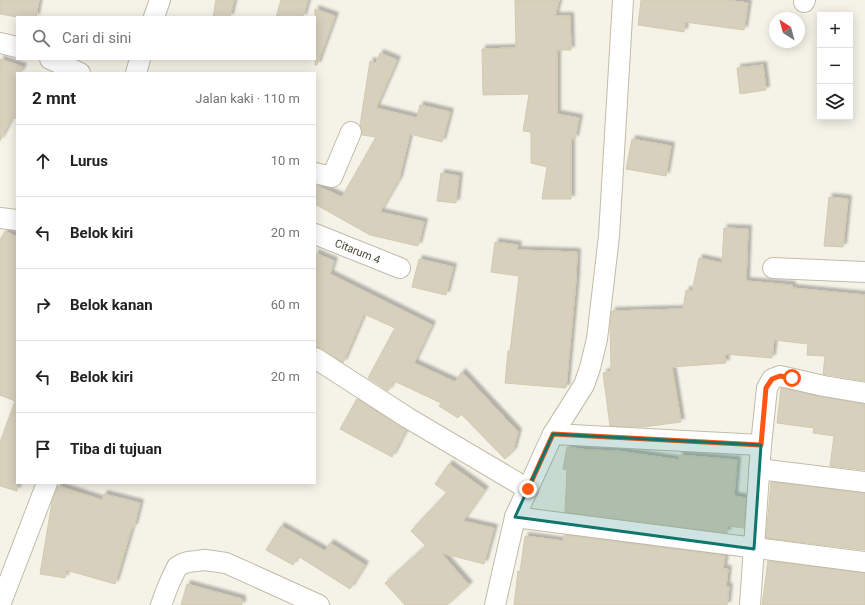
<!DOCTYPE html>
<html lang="id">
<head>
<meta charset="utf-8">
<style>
	:root { --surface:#fff; --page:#f2f2f2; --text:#222; --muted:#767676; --line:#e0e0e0 }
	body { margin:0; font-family:Roboto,sans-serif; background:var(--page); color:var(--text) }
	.controls { position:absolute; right:12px; top:12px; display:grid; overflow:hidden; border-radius:0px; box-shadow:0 2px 10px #0003 }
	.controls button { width:36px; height:36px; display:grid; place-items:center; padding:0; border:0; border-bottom:1px solid var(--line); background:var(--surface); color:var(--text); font:20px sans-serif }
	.compass { position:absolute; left:769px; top:12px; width:36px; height:36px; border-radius:50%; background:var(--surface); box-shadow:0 2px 10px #0003; rotate:324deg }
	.stop { position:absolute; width:12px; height:12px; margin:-9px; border:3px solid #ff5614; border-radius:50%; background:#fff }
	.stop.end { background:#ff5614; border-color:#fff; box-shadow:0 1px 4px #0008 }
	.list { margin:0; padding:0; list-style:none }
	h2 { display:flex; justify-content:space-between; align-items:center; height:52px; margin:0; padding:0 16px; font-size:17px }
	h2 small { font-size:13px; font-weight:400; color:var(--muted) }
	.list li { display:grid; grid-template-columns:26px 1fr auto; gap:12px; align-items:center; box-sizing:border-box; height:72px; padding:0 16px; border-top:1px solid var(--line) }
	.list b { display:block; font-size:15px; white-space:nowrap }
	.list em { font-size:13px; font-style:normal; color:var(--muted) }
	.icon { flex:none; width:22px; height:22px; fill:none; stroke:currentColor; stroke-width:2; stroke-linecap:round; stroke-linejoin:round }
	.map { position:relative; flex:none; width:865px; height:605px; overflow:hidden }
	.search { position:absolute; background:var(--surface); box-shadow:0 2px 10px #0003; left:16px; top:16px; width:300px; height:44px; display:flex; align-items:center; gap:10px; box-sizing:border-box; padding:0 14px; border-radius:0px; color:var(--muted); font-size:15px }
	.panel { position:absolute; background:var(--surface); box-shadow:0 2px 10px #0003; left:16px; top:72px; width:300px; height:412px; border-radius:0px }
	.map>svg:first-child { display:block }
</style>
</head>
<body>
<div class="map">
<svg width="865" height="605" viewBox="0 0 865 605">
	<defs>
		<filter id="shadow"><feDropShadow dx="3.5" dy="-3.5" stdDeviation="1" flood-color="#0004"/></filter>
	</defs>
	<rect width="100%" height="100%" fill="#f5f3e8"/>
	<path fill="#d7d0bc" stroke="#d3c9af" filter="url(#shadow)" d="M0 0H39L36 17H17L0 14Z
		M216 0H234L230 17H213Z
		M281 0H308L303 17H276Z
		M515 0H559L555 16H570L571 50H557V114L579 118 575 139 571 138V199H542L547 167 531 163V132L523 131 529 94 483 95 482 49 516 48Z
		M641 0H725L748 3 744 30 685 22 684 32 638 25Z
		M315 9 335 16 317 65H315Z
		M380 53 397 60 376 108 417 118 420 105 450 112 442 142 410 134 399 179 380 212 424 222 418 246 370 235 315 204V185L342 197 376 137 362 135V130L360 125 370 61 376 63Z
		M0 59 23 67 20 73H17V119L12 117 0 141Z
		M763 65 766 90 740 94 737 68Z
		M632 139 671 146 666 176 626 169Z
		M441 173 459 176 456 203 437 201Z
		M829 197 848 199 843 247 824 246Z
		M724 228 748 229 746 281 792 285V288L865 295V381L823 374 825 356 807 355 808 344 774 340 772 358 725 354 726 363 672 367 681 422 643 427 610 426 603 373 611 371 610 324 612 311 683 309 686 290 692 291 699 258 722 263Z
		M5 231 17 237V491L0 486V442L15 401 0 395V240Z
		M495 242 518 245 517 250 577 252 576 280 566 388 505 383 508 351H510L519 276 491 272Z
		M315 253 334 261 330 274 432 325 414 363 455 382 462 372 518 432 513 451 505 459 461 414 458 418 439 406 441 403 394 381 388 391 368 378 395 328 364 314 343 363 321 348 315 347Z
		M419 259 453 267 446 295 412 287Z
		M781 388 822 397 865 404V470L830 466 834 436 813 433 814 428 777 423Z
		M357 399 406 430 392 457 340 429Z
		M567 447 588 450 618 451 679 460V455L737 460 734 496 746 498 744 528 727 526V533L565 512 567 470 563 469Z
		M449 464 485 490 463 521 494 528 484 564 441 553 469 585 447 605H405L385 583 426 546 411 531 447 493 435 484Z
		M771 482 865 493V550L766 538Z
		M58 486 102 500 104 494 140 503 134 527H132L115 584 66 570 65 578 40 574 52 502Z
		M281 526 325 551 330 543 365 565 350 589 298 556 293 565 266 550Z
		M564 535 725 556 723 569H728L726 586 729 587 727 605H514L518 571 520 572 525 536 563 541Z
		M768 561 865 573V605H762Z
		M187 584 242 599V605H181Z"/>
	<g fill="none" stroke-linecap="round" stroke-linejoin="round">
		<defs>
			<g id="street">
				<path d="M804 2 805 0"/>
				<path d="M154 17 160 0"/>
				<path d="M0 43 17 47"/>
				<path d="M50 59 80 73"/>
				<path d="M136 73 140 59"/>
				<path d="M315 173 332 177 351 132"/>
				<path d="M0 218 17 220"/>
				<path id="s1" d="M315 234 400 268"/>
				<path d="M773 268 865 272"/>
				<path d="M315 358 408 418 528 489"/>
				<path d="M553 434 761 445"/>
				<path d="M759 469 865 482"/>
				<path d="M515 517 865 562"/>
				<path d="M0 605 47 483"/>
				<path d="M161 605 168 586 177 567 182 564 188 562 205 560 226 563 319 605"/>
				<path d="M495 605 515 517 553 434 584 385 590 368 597 339 609 236 623 0"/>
				<path d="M750 605 761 445 767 388 772 379 780 376 824 386 865 393"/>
			</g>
		</defs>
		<use href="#street" stroke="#c1bca9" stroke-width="22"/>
		<use href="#street" stroke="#fff" stroke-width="20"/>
	</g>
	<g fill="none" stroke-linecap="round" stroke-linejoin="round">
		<path stroke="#ff5614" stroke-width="5" d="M528 489 553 434 761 445 766 388 772 379 780 376 792 378"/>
	</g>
	<path fill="#0f766e" fill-opacity="0.2" stroke="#0f766e" stroke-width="3" stroke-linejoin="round" d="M553 434 761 445 754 549 515 517Z"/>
	<g text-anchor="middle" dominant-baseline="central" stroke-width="3.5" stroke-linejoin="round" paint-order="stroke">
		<g font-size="11" fill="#494436" stroke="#fff">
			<text stroke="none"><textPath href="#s1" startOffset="46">Citarum 4</textPath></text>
		</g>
	</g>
</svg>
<div class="controls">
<button>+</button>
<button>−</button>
<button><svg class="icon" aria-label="layers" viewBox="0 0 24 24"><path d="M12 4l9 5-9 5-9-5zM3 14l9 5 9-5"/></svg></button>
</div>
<svg class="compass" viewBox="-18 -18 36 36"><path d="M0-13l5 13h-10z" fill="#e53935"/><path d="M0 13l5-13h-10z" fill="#767676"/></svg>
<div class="stop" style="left:792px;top:378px"></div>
<div class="stop end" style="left:528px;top:489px"></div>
<div class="search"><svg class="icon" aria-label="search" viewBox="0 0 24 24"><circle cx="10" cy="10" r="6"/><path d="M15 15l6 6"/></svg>Cari di sini</div>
<section class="panel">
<h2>2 mnt<small>Jalan kaki · 110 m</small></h2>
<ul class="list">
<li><svg class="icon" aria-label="ahead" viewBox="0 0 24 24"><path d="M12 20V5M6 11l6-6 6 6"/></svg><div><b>Lurus</b></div><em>10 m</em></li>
<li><svg class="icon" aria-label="left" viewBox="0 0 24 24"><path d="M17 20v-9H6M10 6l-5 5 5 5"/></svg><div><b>Belok kiri</b></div><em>20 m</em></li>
<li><svg class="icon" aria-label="right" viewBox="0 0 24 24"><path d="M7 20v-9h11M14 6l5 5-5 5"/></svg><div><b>Belok kanan</b></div><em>60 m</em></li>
<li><svg class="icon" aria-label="left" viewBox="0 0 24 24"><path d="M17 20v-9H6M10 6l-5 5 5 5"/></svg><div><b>Belok kiri</b></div><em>20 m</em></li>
<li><svg class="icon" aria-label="arrive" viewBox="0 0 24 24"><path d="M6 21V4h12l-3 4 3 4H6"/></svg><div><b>Tiba di tujuan</b></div></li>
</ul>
</section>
</div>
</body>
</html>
